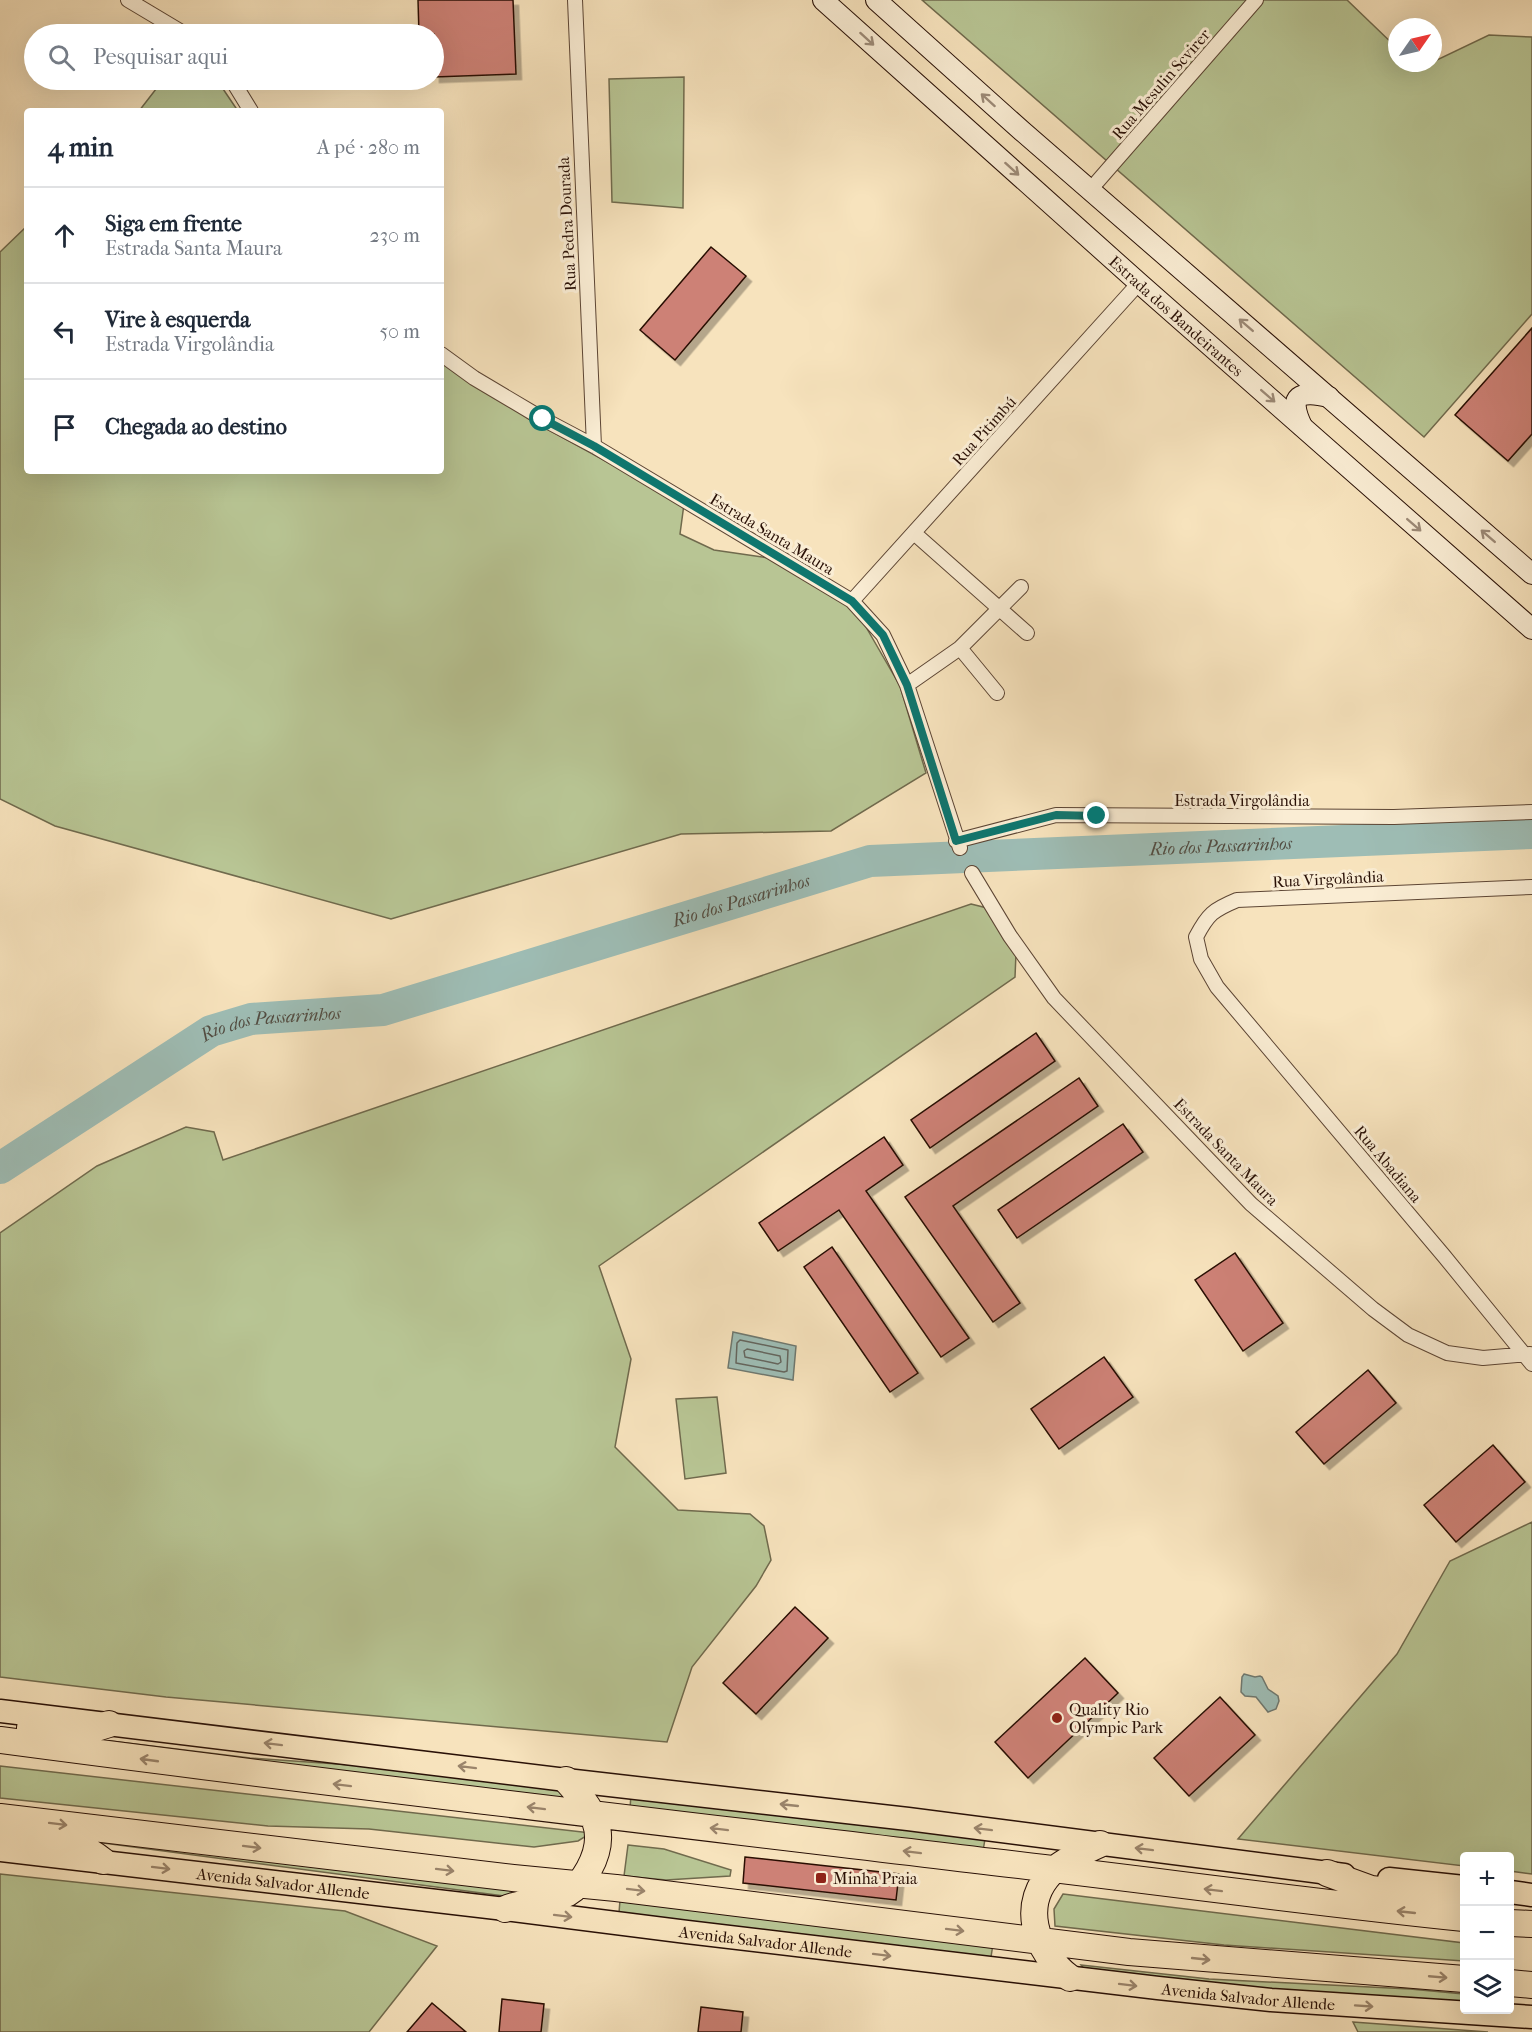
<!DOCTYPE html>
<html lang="pt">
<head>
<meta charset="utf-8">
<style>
	:root { --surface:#fff; --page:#f2f2f3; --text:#1f2937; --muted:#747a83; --line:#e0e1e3 }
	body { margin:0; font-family:"IM FELL French Canon",serif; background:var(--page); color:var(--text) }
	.controls { position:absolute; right:18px; bottom:18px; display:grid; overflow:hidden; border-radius:6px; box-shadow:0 6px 24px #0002 }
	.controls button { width:54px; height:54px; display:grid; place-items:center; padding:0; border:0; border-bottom:2px solid var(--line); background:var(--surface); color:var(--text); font:30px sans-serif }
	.compass { position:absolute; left:1388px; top:18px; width:54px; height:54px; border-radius:50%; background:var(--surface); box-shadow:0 6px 24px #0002; rotate:56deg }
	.stop { position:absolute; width:18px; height:18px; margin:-14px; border:4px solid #0f766e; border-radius:50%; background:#fff }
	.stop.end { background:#0f766e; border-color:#fff; box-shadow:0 2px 6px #0008 }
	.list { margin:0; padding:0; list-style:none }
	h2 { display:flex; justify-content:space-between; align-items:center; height:78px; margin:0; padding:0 24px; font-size:26px }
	h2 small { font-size:20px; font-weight:400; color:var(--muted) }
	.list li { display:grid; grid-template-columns:39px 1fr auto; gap:18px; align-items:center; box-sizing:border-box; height:96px; padding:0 24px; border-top:2px solid var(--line) }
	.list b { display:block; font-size:22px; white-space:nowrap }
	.list p { margin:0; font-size:20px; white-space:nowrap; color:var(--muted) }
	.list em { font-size:20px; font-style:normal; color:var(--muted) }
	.icon { flex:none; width:33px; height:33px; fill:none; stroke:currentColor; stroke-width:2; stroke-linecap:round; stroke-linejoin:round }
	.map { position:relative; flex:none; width:1532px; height:2032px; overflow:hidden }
	.search { position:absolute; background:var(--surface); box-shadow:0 6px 24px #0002; left:24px; top:24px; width:420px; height:66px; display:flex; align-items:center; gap:15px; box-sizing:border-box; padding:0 21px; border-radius:33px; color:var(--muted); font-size:22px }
	.panel { position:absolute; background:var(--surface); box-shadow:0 6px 24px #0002; left:24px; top:108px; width:420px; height:366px; border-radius:6px }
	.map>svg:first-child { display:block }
</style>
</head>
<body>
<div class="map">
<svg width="1532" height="2032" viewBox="0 0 1532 2032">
	<defs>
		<filter id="shadow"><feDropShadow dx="5.5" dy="5.5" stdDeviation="0" flood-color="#0004"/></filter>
	</defs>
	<rect width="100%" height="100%" fill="#f7e3bd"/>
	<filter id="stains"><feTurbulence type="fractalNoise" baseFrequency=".00333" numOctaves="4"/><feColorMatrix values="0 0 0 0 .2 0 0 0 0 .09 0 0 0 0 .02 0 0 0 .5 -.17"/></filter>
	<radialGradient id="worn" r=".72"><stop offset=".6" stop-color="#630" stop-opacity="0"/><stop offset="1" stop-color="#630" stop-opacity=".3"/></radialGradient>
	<path fill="#b8c594" stroke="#706a4d" stroke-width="1.5" d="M922 0H1347L1397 48V63H1433V59L1437 60 1489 35 1532 37V314L1424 437Z
		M684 77 683 208 612 202 609 79Z
		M163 80H217L238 111H139Z
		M27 226V471H441V358L529 419 684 504 680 534 714 550 782 560 851 601 900 686 926 773 831 831 681 834 391 919 55 826 0 799V252Z
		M971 904 987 908 1016 953 1015 977 599 1266 631 1359 615 1447 678 1510 750 1514 764 1526 771 1560 756 1586 692 1667 667 1742 166 1697 0 1677V1233L97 1166 186 1127 214 1132 223 1160Z
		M717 1397 726 1473 685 1479 676 1399Z
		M1532 1522V1874L1510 1871V1856H1464V1866L1238 1839 1397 1654 1450 1561Z
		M62 1735 250 1758 366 1766 550 1785 568 1796 558 1799 42 1739Z
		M0 1766 591 1833 578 1841 534 1847 369 1829 268 1826 0 1798Z
		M631 1794 985 1839 983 1851 630 1809Z
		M28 1833 512 1890 511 1897Z
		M628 1845 664 1849 731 1870 730 1876 666 1880 624 1876Z
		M0 1874 345 1911 437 1946 369 2032H0Z
		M1063 1894 1464 1943V1961L1224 1945 1055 1926 1054 1909Z
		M620 1900 993 1944 991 1957 619 1913Z
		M1081 1965 1209 1979 1410 1989 1464 1994V2007L1087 1973Z
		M1353 2022 1488 2032H1358Z"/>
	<path fill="#9ebdb5" stroke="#6f786f" stroke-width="1.5" d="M733 1332 796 1346 793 1380 728 1368Z
		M1244 1674 1255 1677 1260 1676 1262 1677 1268 1689 1278 1696 1279 1701 1276 1709 1268 1712 1256 1697 1245 1696 1241 1692 1242 1677Z"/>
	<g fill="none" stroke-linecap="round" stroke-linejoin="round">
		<path stroke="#64665e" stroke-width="1.5" d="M740 1340 788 1350 787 1371 784 1372 736 1363 737 1343Z
			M747 1349 780 1356 781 1362 778 1364 745 1357 744 1351Z"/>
		<path stroke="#9ebdb5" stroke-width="32" id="s1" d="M0 1168 211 1031 251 1019 383 1010 870 861 1532 833"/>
	</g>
	<path fill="#cd8176" stroke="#291006" stroke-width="1.5" filter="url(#shadow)" d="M418 0H513L516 74 434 77V34H419Z
		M711 247 746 276 675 360 640 330Z
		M1532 328V434L1508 461 1455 415Z
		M1036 1033 1055 1061 930 1148 911 1120Z
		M1079 1078 1098 1106 953 1206 1020 1303 993 1322 905 1197Z
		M1123 1124 1143 1152 1017 1238 998 1210Z
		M884 1137 903 1165 866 1191 969 1338 941 1357 839 1210 778 1251 759 1223Z
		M832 1247 918 1373 890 1392 804 1267Z
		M1235 1253 1283 1323 1243 1351 1195 1280Z
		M1104 1357 1133 1397 1059 1449 1031 1409Z
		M1368 1370 1396 1403 1324 1464 1296 1432Z
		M1493 1445 1525 1482 1456 1542 1424 1505Z
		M795 1607 828 1638 756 1714 723 1683Z
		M1085 1658 1118 1693 1028 1778 995 1742Z
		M1220 1697 1255 1735 1189 1796 1154 1758Z
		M745 1857 899 1874 896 1900 743 1883Z
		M502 1999 544 2004 541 2032H499Z
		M432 2003 466 2032H407Z
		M701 2007 743 2012 741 2032H698Z"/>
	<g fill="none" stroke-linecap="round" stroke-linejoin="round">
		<defs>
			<path id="street" d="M128 0 185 34
				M575 0 594 446
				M232 80 251 111
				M1090 190 1256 0
				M441 354 474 378 543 419 594 446 852 601 883 635 907 685 960 848
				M914 533 1027 633
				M852 601 1139 283
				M907 685 960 648
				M997 693 960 648 1021 587
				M956 841 1056 815 1394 817 1532 812
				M972 873 1010 936 1054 998 1251 1204 1373 1309 1408 1335 1447 1353 1483 1358 1530 1354
				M1532 887 1237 900C1213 910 1208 914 1196 937L1201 959 1217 987 1444 1256 1532 1364"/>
			<g id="secondary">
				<path id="s2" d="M823 0 1139 283 1532 629"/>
				<path d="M876 0 1022 131 1532 574"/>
				<path d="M1302 426C1287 395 1300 390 1329 397"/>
			</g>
			<g id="primary">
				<path d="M0 1711 566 1780 908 1819 1344 1875"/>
				<path id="s3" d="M0 1850 505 1909 687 1932 1158 1988 1271 2000 1532 2017"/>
				<path d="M1389 1879 1464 1887"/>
				<path d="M1510 1892 1532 1895"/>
			</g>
			<path id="highway" d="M30 1728 90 1730 109 1724
				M0 1740C331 1784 662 1822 993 1862 1150 1880 1307 1902 1464 1918
				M0 1817 513 1878 616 1888 1129 1952 1464 1979
				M0 1832C9 1834 18 1837 28 1839 58 1844 78 1840 103 1861
				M1327 1873 1371 1889 1414 1894 1453 1904
				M505 1909C525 1900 549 1903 568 1893 577 1888 584 1878 589 1869 610 1831 592 1809 566 1780
				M1510 1923 1532 1924
				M1070 1978C1035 1952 1018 1902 1055 1869 1069 1858 1085 1851 1100 1844
				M1510 1983 1532 1985"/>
		</defs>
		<use href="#street" stroke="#5c4534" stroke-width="16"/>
		<use href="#secondary" stroke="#291006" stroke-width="22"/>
		<use href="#primary" stroke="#291006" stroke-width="25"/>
		<use href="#highway" stroke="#291006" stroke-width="28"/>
		<use href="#street" stroke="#faedd4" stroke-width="14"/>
		<use href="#secondary" stroke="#faedd4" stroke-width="20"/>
		<use href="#primary" stroke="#f7e3bd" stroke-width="22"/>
		<use href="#highway" stroke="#f7e3bd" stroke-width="26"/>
	</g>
	<defs><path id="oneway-shaft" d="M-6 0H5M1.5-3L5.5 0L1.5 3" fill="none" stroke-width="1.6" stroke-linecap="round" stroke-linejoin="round" transform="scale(1.5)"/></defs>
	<g stroke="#9c8a77">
		<use href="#oneway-shaft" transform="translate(867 39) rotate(42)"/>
		<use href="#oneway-shaft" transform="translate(988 100) rotate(-138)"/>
		<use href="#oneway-shaft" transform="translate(1012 169) rotate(42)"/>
		<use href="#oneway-shaft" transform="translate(1246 325) rotate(-139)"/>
		<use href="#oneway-shaft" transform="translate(1268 396) rotate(41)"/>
		<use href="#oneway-shaft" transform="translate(1414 525) rotate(41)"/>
		<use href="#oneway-shaft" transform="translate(1488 536) rotate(-139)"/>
	</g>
	<g stroke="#9a846b">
		<use href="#oneway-shaft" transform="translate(273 1744) rotate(-173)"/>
		<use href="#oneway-shaft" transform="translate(149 1760) rotate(-172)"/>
		<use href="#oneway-shaft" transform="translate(467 1767) rotate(-173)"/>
		<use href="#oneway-shaft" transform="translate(342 1785) rotate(-173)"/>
		<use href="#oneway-shaft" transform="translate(789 1805) rotate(-174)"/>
		<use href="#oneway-shaft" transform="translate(536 1808) rotate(-173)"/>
		<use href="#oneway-shaft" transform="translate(58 1824) rotate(7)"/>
		<use href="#oneway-shaft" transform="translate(719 1829) rotate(-173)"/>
		<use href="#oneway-shaft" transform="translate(983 1829) rotate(-173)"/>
		<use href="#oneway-shaft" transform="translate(252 1847) rotate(7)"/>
		<use href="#oneway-shaft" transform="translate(1144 1849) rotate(-173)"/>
		<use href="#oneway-shaft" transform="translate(912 1852) rotate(-173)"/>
		<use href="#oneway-shaft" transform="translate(161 1868) rotate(7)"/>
		<use href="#oneway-shaft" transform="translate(445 1870) rotate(7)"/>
		<use href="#oneway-shaft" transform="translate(636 1890) rotate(7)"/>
		<use href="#oneway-shaft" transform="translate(1213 1890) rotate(-173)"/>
		<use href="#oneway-shaft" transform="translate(1406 1912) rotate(-174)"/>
		<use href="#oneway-shaft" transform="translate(563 1916) rotate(7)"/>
		<use href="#oneway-shaft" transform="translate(955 1930) rotate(7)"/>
		<use href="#oneway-shaft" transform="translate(882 1955) rotate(7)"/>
		<use href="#oneway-shaft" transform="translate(1201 1959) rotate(6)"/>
		<use href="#oneway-shaft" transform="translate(1438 1977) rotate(5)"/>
		<use href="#oneway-shaft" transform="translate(1128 1985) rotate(7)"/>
		<use href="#oneway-shaft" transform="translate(1364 2006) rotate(4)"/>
	</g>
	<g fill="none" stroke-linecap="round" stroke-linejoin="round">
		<path stroke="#0f766e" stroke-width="8" d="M543 419 594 446 852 601 883 635 907 685 956 841 1056 815 1097 816"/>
	</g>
	<g fill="#8f2418" stroke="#faedd4" stroke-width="2">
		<circle cx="1057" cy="1718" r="6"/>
		<rect x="815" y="1872" width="12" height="12" rx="3"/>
	</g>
	<g text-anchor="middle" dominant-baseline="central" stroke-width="6" stroke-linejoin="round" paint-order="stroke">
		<g font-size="16" fill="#291006" stroke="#faedd4">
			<text transform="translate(1161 84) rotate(-49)">Rua Mesulin Scvirer</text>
			<text transform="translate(567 224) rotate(-93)">Rua Pedra Dourada</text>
			<text stroke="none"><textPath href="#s2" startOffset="474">Estrada dos Bandeirantes</textPath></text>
			<text transform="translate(984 431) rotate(-48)">Rua Pitimbú</text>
			<text transform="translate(772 534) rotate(31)">Estrada Santa Maura</text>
			<text x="1242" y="800">Estrada Virgolândia</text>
			<text transform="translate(1328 879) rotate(-3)">Rua Virgolândia</text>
			<text transform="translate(1226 1152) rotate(46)">Estrada Santa Maura</text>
			<text transform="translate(1388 1164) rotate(50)">Rua Abadiana</text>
			<text stroke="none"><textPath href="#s3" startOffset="285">Avenida Salvador Allende</textPath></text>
			<text stroke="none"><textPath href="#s3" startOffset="771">Avenida Salvador Allende</textPath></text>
			<text stroke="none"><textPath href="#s3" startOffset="1257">Avenida Salvador Allende</textPath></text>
		</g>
		<g font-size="16" fill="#291006" stroke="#faedd4" text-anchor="start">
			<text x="1069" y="1709">Quality Rio<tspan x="1069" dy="18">Olympic Park</tspan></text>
			<text x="833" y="1878">Minha Praia</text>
		</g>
		<g font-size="18" font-style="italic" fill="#524d43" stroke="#faedd4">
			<text stroke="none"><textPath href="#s1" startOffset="1286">Rio dos Passarinhos</textPath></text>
			<text stroke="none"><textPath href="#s1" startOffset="800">Rio dos Passarinhos</textPath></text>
			<text stroke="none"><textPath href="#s1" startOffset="312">Rio dos Passarinhos</textPath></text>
		</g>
	</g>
	<rect width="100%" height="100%" filter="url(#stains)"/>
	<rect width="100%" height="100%" fill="url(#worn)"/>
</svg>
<div class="controls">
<button>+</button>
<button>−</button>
<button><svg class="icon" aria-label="layers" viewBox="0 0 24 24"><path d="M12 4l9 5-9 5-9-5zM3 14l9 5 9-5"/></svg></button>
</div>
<svg class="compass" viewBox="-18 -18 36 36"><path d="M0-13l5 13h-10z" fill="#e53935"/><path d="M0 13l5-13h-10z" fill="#747a83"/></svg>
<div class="stop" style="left:543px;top:419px"></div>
<div class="stop end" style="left:1097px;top:816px"></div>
<div class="search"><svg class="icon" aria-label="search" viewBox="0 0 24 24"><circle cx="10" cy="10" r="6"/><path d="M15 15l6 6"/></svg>Pesquisar aqui</div>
<section class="panel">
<h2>4 min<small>A pé · 280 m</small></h2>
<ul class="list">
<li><svg class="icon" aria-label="ahead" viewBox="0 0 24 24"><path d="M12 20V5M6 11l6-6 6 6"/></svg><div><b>Siga em frente</b><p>Estrada Santa Maura</p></div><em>230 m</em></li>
<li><svg class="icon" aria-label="left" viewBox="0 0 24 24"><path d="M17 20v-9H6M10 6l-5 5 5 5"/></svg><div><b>Vire à esquerda</b><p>Estrada Virgolândia</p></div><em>50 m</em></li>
<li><svg class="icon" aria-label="arrive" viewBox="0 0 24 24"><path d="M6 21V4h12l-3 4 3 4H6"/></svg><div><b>Chegada ao destino</b></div></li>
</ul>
</section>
</div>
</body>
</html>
